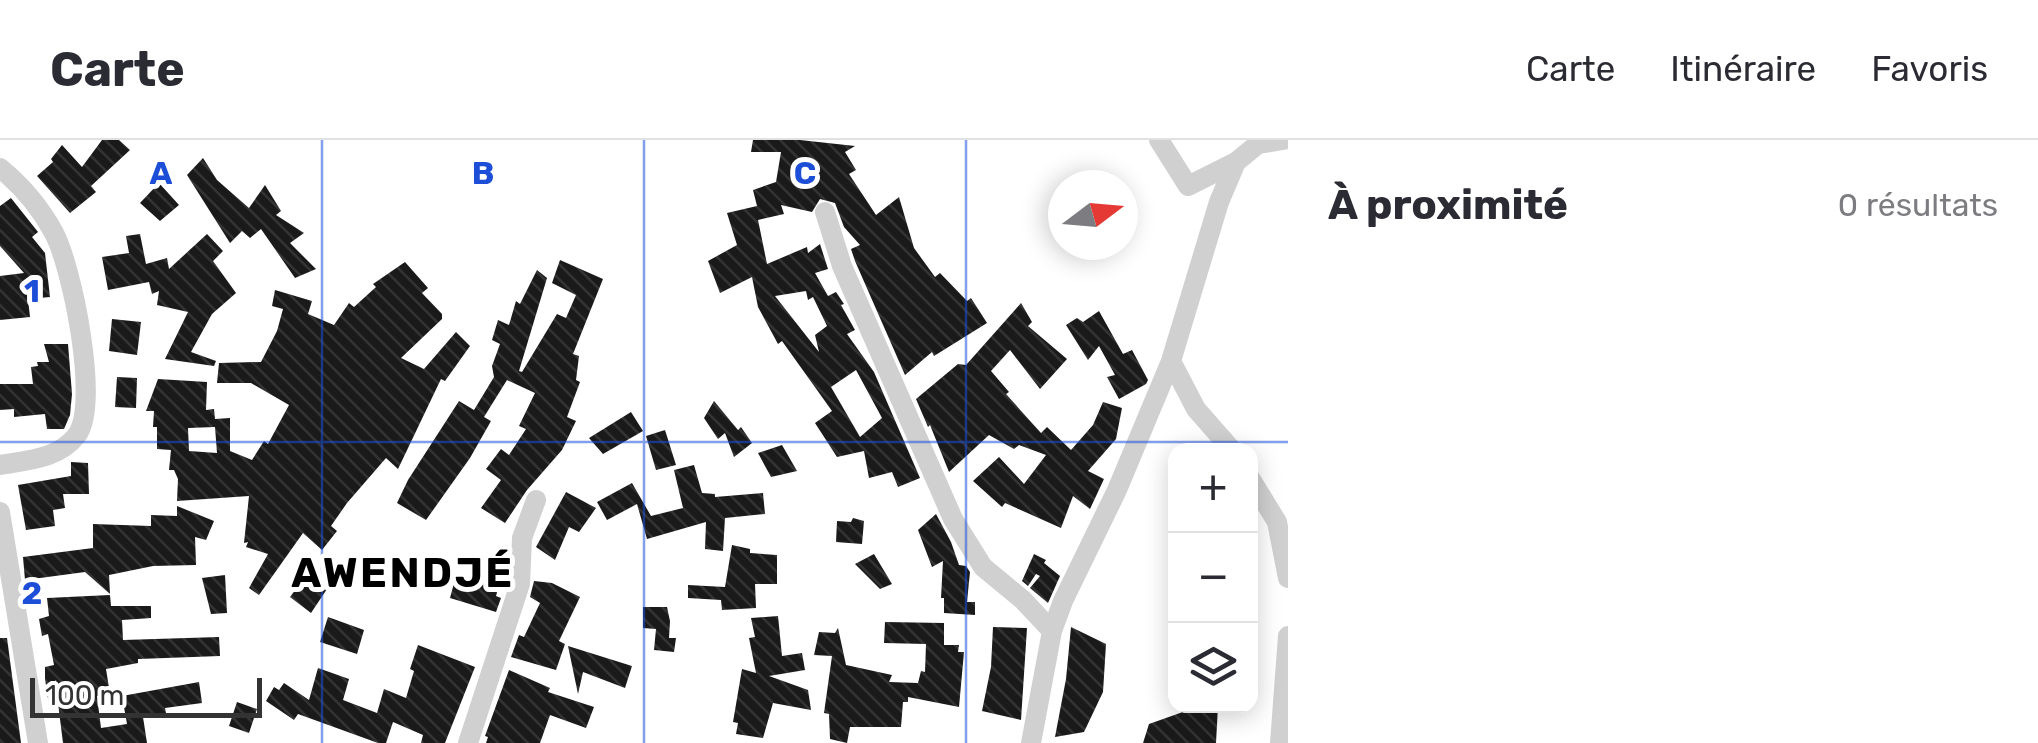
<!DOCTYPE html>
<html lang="fr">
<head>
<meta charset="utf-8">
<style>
	:root { --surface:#fff; --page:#f7f7f7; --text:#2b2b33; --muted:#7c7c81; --line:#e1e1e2 }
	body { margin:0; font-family:Rubik,sans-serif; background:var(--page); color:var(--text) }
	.controls { position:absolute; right:30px; bottom:30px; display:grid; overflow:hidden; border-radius:20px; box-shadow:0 5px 25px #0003 }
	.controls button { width:90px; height:90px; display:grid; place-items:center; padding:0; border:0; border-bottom:2px solid var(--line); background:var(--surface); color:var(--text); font:50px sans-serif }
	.compass { position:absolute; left:1048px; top:30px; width:90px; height:90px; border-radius:50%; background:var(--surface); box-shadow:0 5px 25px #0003; rotate:74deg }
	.scale { position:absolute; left:30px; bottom:25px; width:232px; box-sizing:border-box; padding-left:10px; border:5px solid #333; border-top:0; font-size:28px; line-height:35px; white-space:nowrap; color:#333; -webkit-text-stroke:8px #fff; paint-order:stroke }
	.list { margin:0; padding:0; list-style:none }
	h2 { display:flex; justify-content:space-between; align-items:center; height:130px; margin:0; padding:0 40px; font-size:42px }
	h2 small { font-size:32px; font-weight:400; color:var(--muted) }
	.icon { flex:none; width:55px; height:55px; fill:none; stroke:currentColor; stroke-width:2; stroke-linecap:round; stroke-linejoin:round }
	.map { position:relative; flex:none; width:1288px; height:603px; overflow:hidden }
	header { display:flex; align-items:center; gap:60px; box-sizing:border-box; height:140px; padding:0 50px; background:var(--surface); border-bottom:2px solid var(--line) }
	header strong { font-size:48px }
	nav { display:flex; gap:55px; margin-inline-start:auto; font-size:35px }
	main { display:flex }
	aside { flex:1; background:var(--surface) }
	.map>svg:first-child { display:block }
</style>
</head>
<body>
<header>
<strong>Carte</strong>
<nav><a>Carte</a><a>Itinéraire</a><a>Favoris</a></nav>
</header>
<main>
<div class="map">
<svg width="1288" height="603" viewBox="0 0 1288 603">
	<defs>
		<pattern id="building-back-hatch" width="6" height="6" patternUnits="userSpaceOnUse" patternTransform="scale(2.5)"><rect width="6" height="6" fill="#1a1a1a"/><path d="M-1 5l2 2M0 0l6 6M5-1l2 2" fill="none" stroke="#333"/></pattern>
	</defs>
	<rect width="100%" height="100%" fill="#fff"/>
	<path fill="url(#building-back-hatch)" fill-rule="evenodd" d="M102 0H119L130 10 91 46 96 52 70 73 37 36 53 22 51 19 62 5 82 27Z
		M753 0H800L855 6 845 12 856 30 849 34 876 75 899 57 914 108 935 137 940 133 967 161 971 158 987 183 934 216 932 212 905 235 855 121 851 109 860 105 844 87 835 63 820 59 812 72 781 65 784 74 758 80 767 124 807 107 808 113 820 104 828 129 815 133 828 156 836 152 844 164 841 165 855 190 847 194 874 232 920 338 898 347 892 332 869 338 864 311 837 317 815 283 832 271 782 201 778 204 758 167 752 137 720 153 708 121 737 105 727 73 757 66 753 50 776 42 781 12H751ZM806 151 808 160 813 157 827 186 815 195 819 212 775 156ZM856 230 882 278 860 297 831 247Z
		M203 18 217 40 249 68 265 45 281 71 276 75 304 93 290 103 316 129 295 138 261 89 250 98 242 91 230 103 187 35Z
		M159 43 179 65 160 81 140 63Z
		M11 58 38 92 32 97 45 113 50 157 28 159 30 177 0 180V136L24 133 0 106V66Z
		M140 94 146 124 167 118 169 129 207 94 223 111 213 121 236 153 212 174 191 212 216 221 214 226 165 219 188 172 157 165 159 151 152 154 149 142 108 150 102 117 129 113 126 96Z
		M560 120 603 139 573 214 579 216 576 240 580 242 567 277 576 281 562 310 527 350 505 383 481 368 501 340 486 329 501 309 509 315 526 289 519 286 535 253 507 240 484 277 491 281 470 318 426 380 397 363 408 340 459 261 474 270 494 237 492 226 500 204 492 200 498 180 509 185 516 161 520 164 537 130 547 138 519 231 522 232 557 174 566 178 576 155 552 143Z
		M405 122 428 148 422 153 442 174V179L401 218 424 229 456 192 470 206 445 241 441 239 398 329 386 318 347 363 331 386 337 391 322 410 303 393 259 455 249 448 268 414 246 407 248 402 244 403 249 356 177 361 178 339 174 330H169L171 310 157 309V287H153L154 271H146L158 239 207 242 206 270 214 269 215 279 230 278V311L252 320 264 301 268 304 289 265 251 243H217L219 223 261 222 277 191 283 169 272 166 275 150 312 161 308 174 334 185 349 163 354 167 376 147 373 144ZM215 287 217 313 189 311 188 288Z
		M1021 163 1032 182 1028 186 1067 219 1040 249 1010 210 991 231 1009 252 1006 254 1041 293 1047 287 1071 310 1093 285 1103 262 1122 268 1116 299 1088 331 1104 339 1090 369 1073 356 1061 388 1005 363 1002 367 973 341 999 317 1024 344 1046 315 1019 305 1014 309 989 295 949 332 930 285 928 287 916 259 958 224 966 225Z
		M1099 171 1123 214 1132 210 1148 240 1146 244 1119 259 1107 237 1115 235 1099 206 1088 220 1066 185 1077 178 1083 182Z
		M112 179 141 182 137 215 109 211Z
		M44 204H68L72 254 70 275 64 289H47L45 274 14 277V269L0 270V244H33L31 227 38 226 37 222H49Z
		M117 237 137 238 136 268 115 267Z
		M714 261 738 290 741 287 752 303 734 317 725 293 718 299 704 278Z
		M631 272 643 291 603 314 589 298Z
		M665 290 676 325 656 330 646 296Z
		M782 305 797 331 771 337 758 313Z
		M71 322 88 323 89 354H63L65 368 53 370 55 386 26 390 18 345 71 336Z
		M694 325 702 353 715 354V357L763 353 765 374 725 378 723 411 705 409 706 382 647 399 637 364 607 380 597 362 632 343 651 376 683 368 674 330Z
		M566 352 596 368 579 392 569 387 555 420 536 407Z
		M177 366 214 381 206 400 195 397 196 425 153 426 109 435 110 454 85 432 25 440 23 417 93 408V384L151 386V375L177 376Z
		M936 374 951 402 959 425 966 426 970 432 967 462H975V475L944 473V458H941L943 421 932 427 918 390Z
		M853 378 864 381 862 404 836 402 837 381 851 382Z
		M732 405 750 409V413L777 415V444H755L756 468 722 470 721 460 688 458V445L725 447Z
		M874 414 892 444 880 449 855 424Z
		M1034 414 1046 420 1044 423 1060 436 1048 463 1030 448 1040 436 1036 434 1028 446 1022 441Z
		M477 420 504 429 496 456 501 458 496 472 450 458 457 432 472 437Z
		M308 433 327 449 311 473 290 457Z
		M225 435 227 473 211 474 202 438Z
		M534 441 552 443 580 457 559 501 565 504 556 530 511 517 519 495 524 497 540 463 530 457Z
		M110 455 111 466H151V478L122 480 123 500 219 497 220 516 138 519V523L106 529 110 554 97 556 101 588 127 584 122 556 199 542 202 563 165 568 166 573 143 577 147 603H63L58 563 49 565 45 539V527L54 525 48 494 42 496 39 479 49 476 47 458Z
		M643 467H667L670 481 669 498H676L674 512 654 510 656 489 643 488Z
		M778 476 782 516 802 513 805 530 769 536 808 550 811 570 773 563 763 598 736 594 738 583 733 582 742 529 756 533 749 498 755 497 751 478Z
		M328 477 364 490 357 514 320 502Z
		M885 482 944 483V505H959L958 512H964L959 567 908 557V562H903L901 587H850L847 603 830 599 829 574 824 573 832 516 814 515 819 492 835 493 838 488 846 525 892 535 889 542 918 543 921 531 925 532 926 504 884 503Z
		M993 487 1027 488 1021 580 982 571 991 527Z
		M1071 487 1106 504 1103 552 1084 592 1055 597 1066 539Z
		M0 498H7L21 603H0Z
		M418 505 475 527 445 603H421L423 595 393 582 386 603H378L298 574 294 580 266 561 274 547 279 550 284 543 309 560 318 528 349 539 343 560 377 573 384 549 406 558 414 531 410 529Z
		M568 506 632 526 625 548 583 532 578 554Z
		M509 530 550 548 548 552 594 567 586 588 550 575 540 603H486L488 597 485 596Z
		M237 562 257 569 249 593 229 586Z
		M1218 566 1216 603H1143L1149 584 1197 567Z"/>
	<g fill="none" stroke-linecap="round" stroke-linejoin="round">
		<path stroke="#d0d0d0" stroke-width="20" d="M1159 0 1188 46 1236 22
			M0 28C22 46 40 67 54 93 72 127 100 263 77 295 59 319 27 320 0 325
			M825 72 842 126 953 379 983 427 1023 460 1052 491
			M1171 221 1196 269 1232 310
			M1250 338 1277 382 1288 438
			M0 372 38 603
			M468 603 520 444 522 398 536 360
			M1031 603 1052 491 1063 461 1117 350 1171 221 1219 62 1236 22 1258 4 1283 0
			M1280 603 1288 496"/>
	</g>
	<path fill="none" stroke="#1d4ed8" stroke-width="2.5" stroke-opacity="0.55" d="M322 0V603M644 0V603M966 0V603M0 302H1288"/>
	<g text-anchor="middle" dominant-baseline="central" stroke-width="10" stroke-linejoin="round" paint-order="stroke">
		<g font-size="42" font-weight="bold" letter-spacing="2.5" fill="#000" stroke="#fff">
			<text x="403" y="433">AWENDJÉ</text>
		</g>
	</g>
	<g font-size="32" text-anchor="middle" font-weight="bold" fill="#1d4ed8" stroke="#fff" stroke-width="10" stroke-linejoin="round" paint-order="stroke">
		<text x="161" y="44">A</text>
		<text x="483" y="44">B</text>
		<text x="805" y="44">C</text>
		<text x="32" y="162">1</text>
		<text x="32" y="464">2</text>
	</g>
</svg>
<div class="controls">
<button>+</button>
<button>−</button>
<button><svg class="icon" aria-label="layers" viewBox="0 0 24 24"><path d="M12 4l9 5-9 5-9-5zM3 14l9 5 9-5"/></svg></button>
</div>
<svg class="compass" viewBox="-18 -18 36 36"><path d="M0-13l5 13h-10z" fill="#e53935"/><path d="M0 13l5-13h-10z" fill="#7c7c81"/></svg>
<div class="scale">100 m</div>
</div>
<aside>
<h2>À proximité<small>0 résultats</small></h2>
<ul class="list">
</ul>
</aside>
</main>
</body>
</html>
